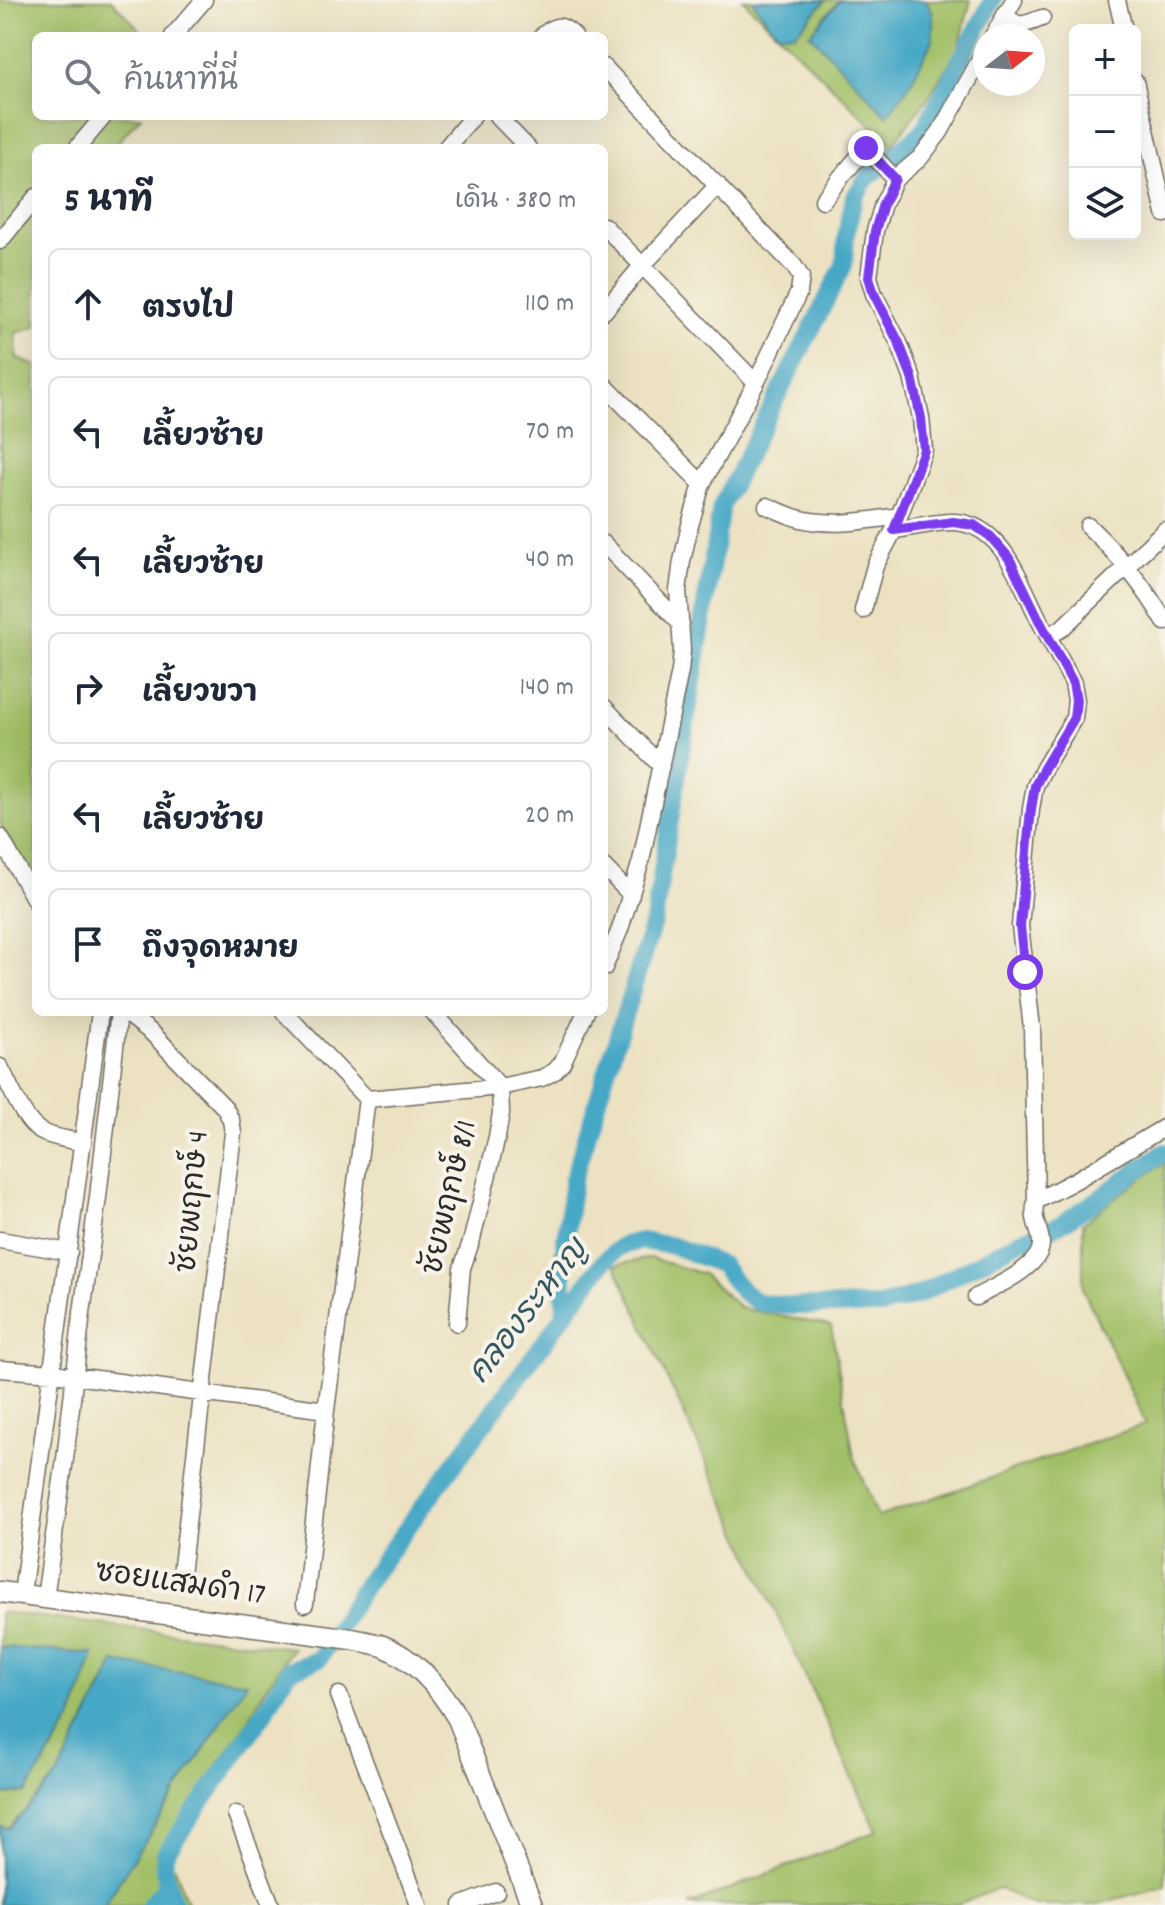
<!DOCTYPE html>
<html lang="th">
<head>
<meta charset="utf-8">
<style>
	:root { --surface:#fff; --page:#f6f6f7; --text:#1f2937; --muted:#747a83; --line:#e0e1e3 }
	body { margin:0; font-family:Dekko,"Playpen Sans Thai",sans-serif; background:var(--page); color:var(--text) }
	.controls { position:absolute; right:24px; top:24px; display:grid; overflow:hidden; border-radius:12px; box-shadow:0 8px 32px #0002 }
	.controls button { width:72px; height:72px; display:grid; place-items:center; padding:0; border:0; border-bottom:2px solid var(--line); background:var(--surface); color:var(--text); font:40px sans-serif }
	.compass { position:absolute; left:973px; top:24px; width:72px; height:72px; border-radius:50%; background:var(--surface); box-shadow:0 8px 32px #0002; rotate:73deg }
	.stop { position:absolute; width:24px; height:24px; margin:-18px; border:6px solid #7c3aed; border-radius:50%; background:#fff }
	.stop.end { background:#7c3aed; border-color:#fff; box-shadow:0 2px 8px #0008 }
	.list { margin:0; padding:0; list-style:none }
	h2 { display:flex; justify-content:space-between; align-items:center; height:104px; margin:0; padding:0 32px; font-size:34px }
	h2 small { font-size:26px; font-weight:400; color:var(--muted) }
	.list li { display:grid; grid-template-columns:52px 1fr auto; gap:24px; align-items:center; box-sizing:border-box; height:112px; margin:0 16px 16px; padding:0 16px; border:2px solid var(--line); border-radius:12px }
	.list b { display:block; font-size:30px; white-space:nowrap }
	.list em { font-size:26px; font-style:normal; color:var(--muted) }
	.icon { flex:none; width:44px; height:44px; fill:none; stroke:currentColor; stroke-width:2; stroke-linecap:round; stroke-linejoin:round }
	.map { position:relative; flex:none; width:1165px; height:1905px; overflow:hidden }
	.search { position:absolute; background:var(--surface); box-shadow:0 8px 32px #0002; left:32px; top:32px; width:576px; height:88px; display:flex; align-items:center; gap:20px; box-sizing:border-box; padding:0 28px; border-radius:12px; color:var(--muted); font-size:30px }
	.panel { position:absolute; background:var(--surface); box-shadow:0 8px 32px #0002; left:32px; top:144px; width:576px; height:872px; border-radius:12px }
	.map>svg:first-child { display:block }
</style>
</head>
<body>
<div class="map">
<svg width="1165" height="1905" viewBox="0 0 1165 1905">
	<rect width="100%" height="100%" fill="#f7f3e8"/>
	<filter id="ink" filterUnits="userSpaceOnUse"><feTurbulence type="fractalNoise" baseFrequency=".0125" numOctaves="2"/><feDisplacementMap in="SourceGraphic" scale="16" xChannelSelector="R" yChannelSelector="G"/><feConvolveMatrix kernelMatrix="1 2 1 2 8 2 1 2 1" color-interpolation-filters="sRGB"/></filter>
	<filter id="wash" filterUnits="userSpaceOnUse"><feTurbulence type="fractalNoise" baseFrequency=".006" numOctaves="4" result="noise"/><feDisplacementMap in="SourceGraphic" scale="32" xChannelSelector="R" yChannelSelector="G"/><feGaussianBlur stdDeviation="1.8" result="paint"/><feColorMatrix in="noise" values="0 0 0 0 0 0 0 0 0 0 0 0 0 0 0 0 0 1.4 0 .05"/><feComposite in="paint" operator="in"/></filter>
	<g filter="url(#wash)">
		<rect width="100%" height="100%" fill="#ece2c2"/>
		<path fill="#a1bf66" stroke="#667548" stroke-width="2" d="M0 0H111L146 36H36V116H141L113 148H36V327L16 333 17 358 36 366V887L0 823Z
			M743 0H754V3L772 27 780 33 795 34 826 0H839L810 34 933 14 926 0H971L959 47 928 98 892 145Z
			M1165 1163V1886L1093 1905H1034L998 1888 959 1905H689L877 1831 615 1265 650 1258 703 1274 740 1308 831 1326 854 1457 878 1517 1146 1424 1083 1289V1223L1139 1180Z
			M0 1612 293 1648 268 1685 248 1721 156 1855 175 1867 188 1905H104L223 1717 115 1662 59 1774 9 1828 0 1827V1795L26 1793 72 1718 93 1654 0 1647Z"/>
		<path fill="#47a8c6" stroke="#396a78" stroke-width="2" d="M754 0H826L795 34 780 33 772 27 754 3Z
			M840 0H926L933 14V40L909 86 887 116 810 34Z
			M0 1647 94 1654 72 1718 26 1793 0 1795Z
			M115 1662 247 1682 104 1905H0V1827L10 1828 59 1774Z"/>
		<g fill="none" stroke-linecap="round" stroke-linejoin="round">
			<path stroke="#47a8c6" stroke-width="18" d="M565 1313 563 1257 573 1179 654 920 721 507 844 265 846 235 854 198 866 179 922 132 993 0
				M168 1884 174 1905
				M150 1905 168 1884 164 1869 165 1854 263 1715 289 1670 319 1659 364 1586 604 1261 621 1246 640 1241 674 1246 722 1265 732 1279 743 1292 757 1302 790 1306H881L918 1295 1018 1242 1059 1225 1100 1198 1123 1180 1165 1152"/>
		</g>
	</g>
	<g filter="url(#ink)">
		<g fill="none" stroke-linecap="round" stroke-linejoin="round">
			<defs>
				<path id="minor" d="M1117 0 1124 30
					M1005 14C1019 30 1025 24 1042 18
					M173 36 204 0
					M542 36C555 24 561 23 574 36
					M993 36 1014 0
					M604 67 794 266 801 277 799 292 756 383 702 484 690 525 682 561 678 590 682 650 680 671 641 861 620 929 604 968
					M1135 81 1165 214
					M497 116 528 148
					M77 148 104 116
					M446 148 473 116
					M823 200 841 177 866 148 895 179
					M604 226 756 383
					M0 241 36 197
					M604 311 642 266 718 185
					M604 385 702 484
					M767 506C777 510 787 515 797 518 830 527 865 521 899 516
					M1088 526C1118 554 1144 586 1165 622
					M894 530C913 528 936 521 955 522 1009 525 1024 598 1048 636L1061 629 1165 530
					M604 544 681 624
					M863 610 875 566 894 530 924 450 921 418 912 377 899 343 874 294 869 277 875 231 883 204 895 179 920 158 940 132 985 51
					M604 707 661 766
					M0 837 36 902
					M604 867 631 895
					M125 1012 152 1033 225 1108 231 1120 233 1133 180 1583
					M284 1012 367 1099
					M433 1012 500 1087 501 1113 497 1137 472 1239 462 1268 457 1323
					M0 1067C10 1085 23 1121 40 1131 52 1138 69 1139 83 1143
					M367 1099 500 1087 542 1078 555 1071 562 1063 586 1012
					M1036 1201 1032 1028 1020 926 1031 809 1035 786 1044 768 1074 718 1076 700 1073 683 1048 636
					M0 1240 69 1252
					M976 1297C994 1287 1042 1267 1041 1243 1040 1227 1031 1220 1036 1201L1076 1180 1165 1127
					M0 1369 53 1373 326 1410
					M22 1594 100 1012
					M45 1598 65 1459 82 1313 98 1197 119 1012
					M305 1604 326 1410 367 1099
					M339 1695 419 1905
					M236 1814 271 1905
					M462 1905 496 1892"/>
				<path id="tertiary" d="M0 1592 352 1639C362 1641 373 1643 383 1646 417 1660 440 1688 458 1719L532 1905"/>
			</defs>
			<use href="#minor" stroke="#6f6b60" stroke-width="19"/>
			<use href="#tertiary" stroke="#6f6b60" stroke-width="23"/>
			<use href="#minor" stroke="#fff" stroke-width="16"/>
			<use href="#tertiary" stroke="#fff" stroke-width="20"/>
		</g>
	</g>
	<g fill="none" stroke-linecap="round" stroke-linejoin="round" filter="url(#ink)">
		<path stroke="#7c3aed" stroke-width="10" d="M866 148 895 179 883 204 875 231 869 277 874 294 899 343 912 377 921 418 924 450 894 530 953 522 974 525 990 536 1009 558 1041 624 1073 683 1076 700 1074 718 1044 768 1035 786 1031 809 1020 926 1025 972"/>
	</g>
	<g text-anchor="middle" dominant-baseline="central" stroke-width="8" stroke-linejoin="round" paint-order="stroke">
		<g font-size="30" fill="#2b2b2b" stroke="#f7f3e8">
			<text transform="translate(452 1198) rotate(-77)">ชัยพฤกษ์ 8/1</text>
			<text transform="translate(195 1202) rotate(-85)">ชัยพฤกษ์ 4</text>
			<text transform="translate(180 1586) rotate(8)">ซอยแสมดำ 17</text>
		</g>
		<g font-size="32" font-style="italic" fill="#355761" stroke="#f7f3e8">
			<text transform="translate(530 1313) rotate(-52)">คลองระหาญ</text>
		</g>
	</g>
</svg>
<div class="controls">
<button>+</button>
<button>−</button>
<button><svg class="icon" aria-label="layers" viewBox="0 0 24 24"><path d="M12 4l9 5-9 5-9-5zM3 14l9 5 9-5"/></svg></button>
</div>
<svg class="compass" viewBox="-18 -18 36 36"><path d="M0-13l5 13h-10z" fill="#e53935"/><path d="M0 13l5-13h-10z" fill="#747a83"/></svg>
<div class="stop" style="left:1025px;top:972px"></div>
<div class="stop end" style="left:866px;top:148px"></div>
<div class="search"><svg class="icon" aria-label="search" viewBox="0 0 24 24"><circle cx="10" cy="10" r="6"/><path d="M15 15l6 6"/></svg>ค้นหาที่นี่</div>
<section class="panel">
<h2>5 นาที<small>เดิน · 380 m</small></h2>
<ul class="list">
<li><svg class="icon" aria-label="ahead" viewBox="0 0 24 24"><path d="M12 20V5M6 11l6-6 6 6"/></svg><div><b>ตรงไป</b></div><em>110 m</em></li>
<li><svg class="icon" aria-label="left" viewBox="0 0 24 24"><path d="M17 20v-9H6M10 6l-5 5 5 5"/></svg><div><b>เลี้ยวซ้าย</b></div><em>70 m</em></li>
<li><svg class="icon" aria-label="left" viewBox="0 0 24 24"><path d="M17 20v-9H6M10 6l-5 5 5 5"/></svg><div><b>เลี้ยวซ้าย</b></div><em>40 m</em></li>
<li><svg class="icon" aria-label="right" viewBox="0 0 24 24"><path d="M7 20v-9h11M14 6l5 5-5 5"/></svg><div><b>เลี้ยวขวา</b></div><em>140 m</em></li>
<li><svg class="icon" aria-label="left" viewBox="0 0 24 24"><path d="M17 20v-9H6M10 6l-5 5 5 5"/></svg><div><b>เลี้ยวซ้าย</b></div><em>20 m</em></li>
<li><svg class="icon" aria-label="arrive" viewBox="0 0 24 24"><path d="M6 21V4h12l-3 4 3 4H6"/></svg><div><b>ถึงจุดหมาย</b></div></li>
</ul>
</section>
</div>
</body>
</html>
